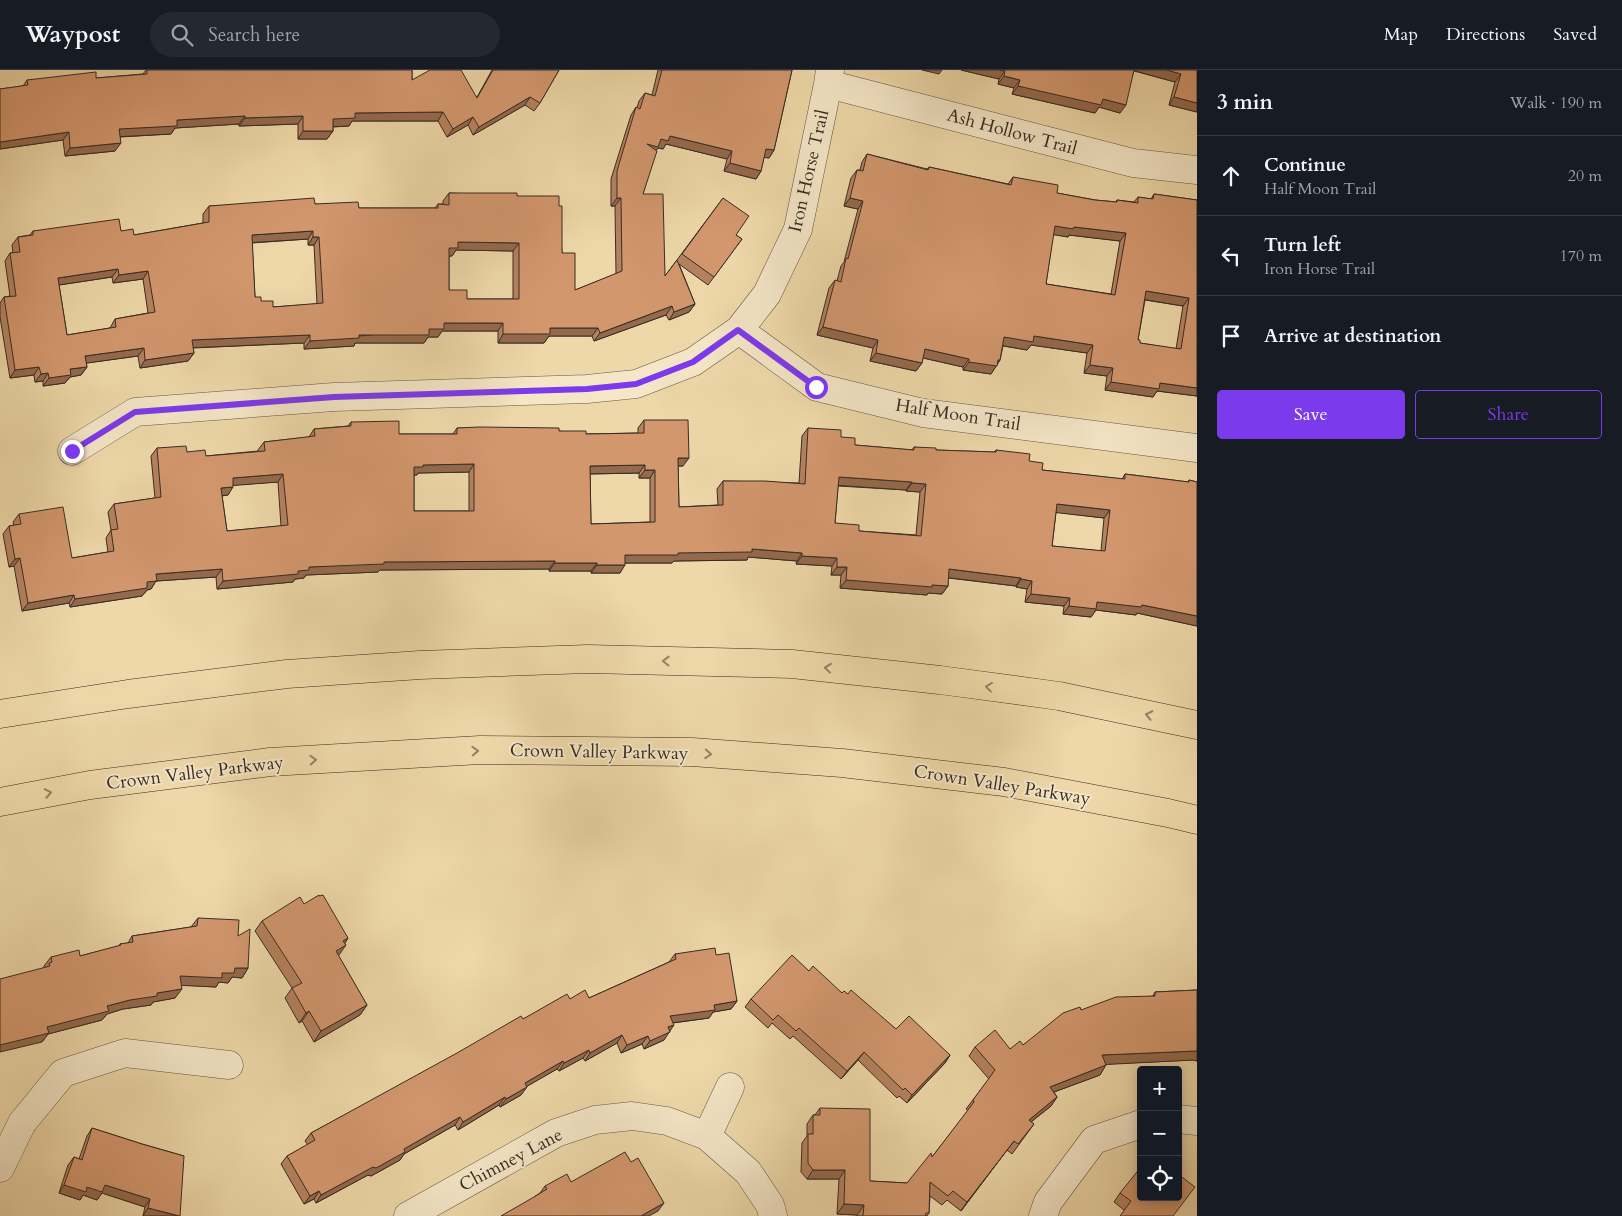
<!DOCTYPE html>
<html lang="en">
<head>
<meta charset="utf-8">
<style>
	:root { --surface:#171b24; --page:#242831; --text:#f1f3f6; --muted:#9ea1a6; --line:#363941; --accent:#7c3aed }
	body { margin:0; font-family:Cardo,serif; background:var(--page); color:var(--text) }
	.controls { position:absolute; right:15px; bottom:15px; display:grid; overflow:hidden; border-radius:5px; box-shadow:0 2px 12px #0003 }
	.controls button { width:45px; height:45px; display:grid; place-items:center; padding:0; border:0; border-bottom:1px solid var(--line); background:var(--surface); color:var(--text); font:25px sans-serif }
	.stop { position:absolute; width:15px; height:15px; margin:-11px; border:4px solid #7c3aed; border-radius:50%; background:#fff }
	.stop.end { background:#7c3aed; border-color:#fff; box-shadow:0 1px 5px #0008 }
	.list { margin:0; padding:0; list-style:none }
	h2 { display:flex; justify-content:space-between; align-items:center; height:65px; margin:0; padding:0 20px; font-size:21px }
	h2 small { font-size:16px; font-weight:400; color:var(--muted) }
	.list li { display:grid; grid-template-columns:32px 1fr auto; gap:15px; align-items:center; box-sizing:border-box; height:80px; padding:0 20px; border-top:1px solid var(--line) }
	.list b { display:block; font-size:19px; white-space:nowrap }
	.list p { margin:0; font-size:16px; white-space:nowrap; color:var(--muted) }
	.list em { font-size:16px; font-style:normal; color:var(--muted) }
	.actions { display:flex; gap:10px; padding:15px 20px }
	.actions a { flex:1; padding:11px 0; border:1px solid var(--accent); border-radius:5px; text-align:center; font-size:18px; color:var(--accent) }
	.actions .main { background:var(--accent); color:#fff }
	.icon { flex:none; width:28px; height:28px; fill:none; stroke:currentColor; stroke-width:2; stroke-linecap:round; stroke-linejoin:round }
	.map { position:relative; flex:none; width:1197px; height:1146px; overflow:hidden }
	header { display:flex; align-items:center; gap:30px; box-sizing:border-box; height:70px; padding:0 25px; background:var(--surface); border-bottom:1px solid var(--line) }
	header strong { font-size:24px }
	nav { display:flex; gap:28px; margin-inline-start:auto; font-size:18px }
	.search { width:350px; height:45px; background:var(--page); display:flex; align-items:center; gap:12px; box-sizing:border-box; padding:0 18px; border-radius:28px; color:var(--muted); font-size:19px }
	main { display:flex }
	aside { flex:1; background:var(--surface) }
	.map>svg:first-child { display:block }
</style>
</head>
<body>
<header>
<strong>Waypost</strong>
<div class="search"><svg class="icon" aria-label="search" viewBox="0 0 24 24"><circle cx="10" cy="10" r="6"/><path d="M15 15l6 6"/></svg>Search here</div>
<nav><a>Map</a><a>Directions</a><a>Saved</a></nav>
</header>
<main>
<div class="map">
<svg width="1197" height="1146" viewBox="0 0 1197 1146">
	<rect width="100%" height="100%" fill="#eed8a9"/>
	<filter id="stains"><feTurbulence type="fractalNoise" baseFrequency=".004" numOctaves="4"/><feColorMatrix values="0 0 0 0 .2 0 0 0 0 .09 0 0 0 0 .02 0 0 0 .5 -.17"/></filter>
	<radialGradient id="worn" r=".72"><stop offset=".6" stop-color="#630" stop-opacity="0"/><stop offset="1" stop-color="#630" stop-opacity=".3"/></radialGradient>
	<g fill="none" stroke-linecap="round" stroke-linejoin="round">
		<defs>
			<path id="minor" d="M828 14 1133 93 1197 100
				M739 260 817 317 923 343 1197 378
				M72 381 135 342 334 327 587 319 636 314 693 292 739 260 767 224 798 159 828 14 830 0
				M1178 1049 1197 1051
				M707 1066 730 1017
				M0 1098 22 1053 63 1003 125 983 229 995
				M408 1146 556 1063 595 1050 632 1046 667 1051 707 1066 748 1102 770 1135 773 1146
				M1043 1146 1048 1132 1094 1070 1141 1054"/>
			<path id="primary" d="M0 644 128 624 287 604 420 595 588 589 792 594 940 610 1059 626 1197 655
				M0 732 90 715 270 692 480 680 692 682 842 693 1004 712 1168 743 1197 750"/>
		</defs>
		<use href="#minor" stroke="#665746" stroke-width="29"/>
		<use href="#primary" stroke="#382c25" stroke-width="29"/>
		<use href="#minor" stroke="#f4e6c7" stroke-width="28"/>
		<use href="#primary" stroke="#eed8a9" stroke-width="28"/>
	</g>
	<path fill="#b5825f" stroke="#382c25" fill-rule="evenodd" d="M146 0H412V10L477 27 492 0H559L540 33 534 41 525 35 473 65 468 55 447 67 438 51H352L349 56 333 57V61L327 69H298V54L239 56V54L175 58 171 64 120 67 115 81 65 86 63 70 0 79V19L23 16 27 10 96 8 143 4Z
		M658 0H792L774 80 769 88 764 87 761 101 756 109 724 101 727 89 666 74 663 79 658 78 656 80 643 124 665 206 723 128 736 165 742 169 708 215 679 194 695 234 689 242 669 250 666 245 594 271 592 266H549L544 273H498V261H442L438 267H428L424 273H355L354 276 304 279V273L193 278 194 283 188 291 140 298 138 286 86 293 87 297 81 305 70 307 65 313 43 316V311L35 312 34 305 10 308 0 247V233L4 227 10 226 5 191 10 183H13L12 175 18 167 30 165 33 161H121L134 165 203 153V144L209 136 315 134 359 138H435L438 134H443V131L449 123 517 126 559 136 562 183 575 220 616 204 615 136H611V109L631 45 636 37 637 38 639 31 645 23 652 25ZM308 169V175H314L317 234 273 237 261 231 255 227 252 173ZM456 180 513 181V229H467L449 220V186H452ZM112 207 113 213 143 209 148 243 115 249 110 258 67 265 59 215Z
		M961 0H1197V42L1169 35 1175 12 1134 1 1120 43 1099 37 1095 43 1012 24 1014 18 998 14 999 9Z
		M867 84 927 99 929 97 1008 114 1013 107 1057 123 1095 130 1116 132 1117 130 1134 132 1138 127 1151 129 1154 124 1197 130V326L1157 321 1153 327 1105 320 1107 306 1084 303 1087 283 1031 275 1027 280 1003 276 1000 290 991 304 963 300V297L923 288 922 293 916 301 870 291 873 278 817 265 829 218 835 210 837 211 841 196 844 192 858 139 844 136 851 108 857 100H860L862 92ZM1053 164 1068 167 1069 165 1120 171 1111 224 1046 214ZM1145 230 1183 236 1176 279 1140 273 1138 270Z
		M644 350 683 396H678L679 437 718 435 717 419 723 411 799 413 802 366 808 358 841 367 855 375 912 380 914 377 936 380 994 382 996 380 1029 391 1042 400 1122 409 1125 404 1188 412 1189 410 1197 412V556L1137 543 1136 545 1096 540 1091 547 1063 544 1064 536 1025 532 1027 519 1016 517V516L948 508V516L942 524 928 523 927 525 840 518 841 505H831L832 496 796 494 797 491 748 487 747 490 674 491 672 493H625L620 503H591V501H549V499L380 500 378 502 306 505 304 508 295 509 293 512 217 519 216 507 156 511 151 519 147 520 142 526 70 537 69 533 22 541 14 496 9 497 3 464 9 456 14 455 13 452 19 444 72 488 108 482 106 468 111 460 108 442 114 434 155 428 151 386 157 378 187 382 206 386 258 381V380L264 372 309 367 314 359 348 356 351 352 399 364H453L457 358 559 361 586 364 638 363V358ZM469 402V441H414V405H417L418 403ZM639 403V408H650V452L591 454 590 404ZM278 412 281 456 227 461 222 426 228 425 233 415ZM838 416 906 420V421L920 422 916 465 859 461 835 453ZM1056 442 1104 448 1101 481 1052 476Z
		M304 834 348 868 338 885 367 935 360 945 314 972 302 951 299 953 285 928 292 918 255 861 262 851Z
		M198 848 238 866 248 898 242 908 232 907 228 913 219 912 216 917 181 915 175 928 153 932 151 935 123 939 107 944 102 950 48 964 42 972 44 896 51 887 80 886 119 876 120 874 128 873 132 866 191 857Z
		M675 884 716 885 737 931 731 939 713 942 709 948 673 953 664 970 644 979 642 974 621 983 617 973 585 991 583 988 559 1001 557 999 527 1016 521 1025 500 1037 499 1035 458 1060 455 1055 404 1084 400 1090 371 1106 368 1105 316 1133 314 1129 304 1134 281 1094 287 1086 308 1075 305 1071 311 1063 523 949 570 929 589 928 669 892Z
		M809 901 842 923 848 924 896 959 950 985 945 993 907 1033 899 1026 897 1028 858 990 841 1009 793 966 790 969 772 953 768 958 745 937 751 929Z
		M1197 920V991L1193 990 1106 994 1100 1005 1054 1022 1057 1027 1051 1036 1031 1052 1034 1054 1012 1084 1007 1080 961 1141 947 1130 942 1135 930 1126 929 1143 927 1146H857V1145L837 1144 839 1109H807L801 1102 802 1073 807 1066V1054L813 1045H815L820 1038 870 1111 907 1113 932 1087 968 1041 966 1039 989 1009 969 986 975 977 1010 979 1023 975 1081 940 1153 926 1155 922Z
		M92 1058 142 1074 184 1086 143 1146 145 1137 102 1123 97 1130 83 1125 80 1130 59 1123 68 1095 74 1087 79 1089 87 1066Z
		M571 1112 658 1141 534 1127 540 1123 545 1116Z
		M1120 1123 1188 1126 1124 1140 1114 1132Z"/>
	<path fill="#946a4d" stroke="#382c25" d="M922 0H942L939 4Z
		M961 0H999L1005 1 999 9Z
		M1132 0H1167L1181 4 1175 12Z
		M1004 6 1020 10 1014 18 998 14Z
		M1018 16 1103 29 1126 35 1120 43 1099 37 1095 43 1012 24Z
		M530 27 525 35 473 65 479 57Z
		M1174 27 1197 33V42L1169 35Z
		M443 42 438 51H352L349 56 327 57 333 49 355 43Z
		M245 46 239 54 175 58 171 64 114 67 119 59 177 50Z
		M303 46 298 54 239 56 245 48Z
		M473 47 468 55 447 67 453 59Z
		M303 61H333L327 69H298Z
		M69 62 63 70 0 79V72Z
		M670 66 732 81 727 89 666 74 663 79 658 78 653 85 647 74Z
		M121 73 115 81 65 86 70 78Z
		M766 79 774 80 769 88 761 87Z
		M730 93 761 101 756 109 724 101Z
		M617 128H621L615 136H611Z
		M850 128 863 131 858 139 844 136Z
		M1055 156 1074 157 1126 163 1120 171 1069 165 1068 167 1049 164Z
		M313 161 308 169 246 173 252 165Z
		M313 167H319L314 175H308Z
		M458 172 519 173 513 181 456 180 452 186H443L449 178Z
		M118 199 112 207 52 216 58 208Z
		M148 201 143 209 113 213 119 205Z
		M1146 221 1189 228 1183 236 1141 229Z
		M695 234 689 242 669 250 674 242Z
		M672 236 666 245 594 271 600 263Z
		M444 253H503L498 261H442L438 267H428L424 273H355L354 276 304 279 310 271 429 259Z
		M823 257 878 270 873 278 817 265Z
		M550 258H598L592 266H549L544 273H498L503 264Z
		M310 265 304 273 186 278 192 270Z
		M1034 266 1093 275 1087 283 1031 275 1027 280 999 275 1004 267Z
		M144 278 138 286 80 294 85 286Z
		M925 279 969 289 963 297 919 287Z
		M194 283 188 291 140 298 145 290Z
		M876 283 922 293 916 301 870 291Z
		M998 290H1000L991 304 963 300 969 292Z
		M1090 295 1113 298 1107 306 1084 303Z
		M39 297 34 305 10 308 15 300Z
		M87 297 81 305 70 307 65 313 43 316 49 308 70 299Z
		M48 303 43 311 35 312 41 304Z
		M1111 312 1160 313 1197 318V326L1157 321 1153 327 1105 320Z
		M678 388H689L683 396H672Z
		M474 394 469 402 418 403 417 405H408L414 397 423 395Z
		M645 395 639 403 584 404 590 396Z
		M645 400H655L650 408H639Z
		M283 404 278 412 227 416 233 408Z
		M839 407 912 412 906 420 833 415Z
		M912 413 926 414 920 422 906 421Z
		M233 417 228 425 216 426 221 418Z
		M1057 434 1110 440 1104 448 1051 442Z
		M752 479 802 483 797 491 748 487 747 490 674 491 672 493H620L625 485Z
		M802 486 837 488 832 496 796 494Z
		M20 488 14 496 9 497 15 489Z
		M555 491 549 499 380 500 378 502 306 505 304 508 295 509 293 512 217 519 223 511 298 501 309 497 384 492Z
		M555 493H597L591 501H549Z
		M597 495H625L620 503H591Z
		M837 497H847L841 505H831Z
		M222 499 216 507 156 511 151 519 147 520 142 526 70 537 75 529 147 512 156 504Z
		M949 499 1021 508 1016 516 943 507Z
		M1021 509 1032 511 1027 519 1016 517Z
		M846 510 932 515 948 516 942 524 928 523 927 525 840 518Z
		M1031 524 1070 528 1064 536 1025 532Z
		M74 525 69 533 22 541 28 533Z
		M1097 532 1142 535 1197 546V556L1137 543 1136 545 1096 540 1091 547 1063 544 1069 536Z
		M348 868 342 877 346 875 339 885 329 891 343 871Z
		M235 898H248L242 908 232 907 228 913 219 912 216 917 173 915 180 906 222 903Z
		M182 919 175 928 153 932 151 935 123 939 107 944 102 950 48 964 42 972 0 982V975L47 957 107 936 157 923Z
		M737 931 731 939 713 942 709 948 664 954 670 946 714 935Z
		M367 935 360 945 314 972 321 961Z
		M309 941 302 951 299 953 306 943Z
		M674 955 664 970 644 979 650 971 668 957Z
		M622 965 617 973 585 991 590 983Z
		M648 966 642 974 621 983 627 975Z
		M589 980 583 988 559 1001 564 993Z
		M1197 981V991L1193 990 1096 995 1102 985Z
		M864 982 858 990 841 1009 847 1001Z
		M950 985 945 993 907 1033 912 1025Z
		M563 991 557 999 519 1021 525 1013Z
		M1106 995 1100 1005 1043 1026 1050 1017Z
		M527 1017 521 1025 500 1037 506 1029Z
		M505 1027 499 1035 458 1060 463 1052Z
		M1057 1027 1051 1036 1022 1059 1029 1050Z
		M460 1047 455 1055 404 1084 400 1090 371 1106 368 1105 316 1133 321 1125Z
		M1014 1071 1007 1080 961 1141 967 1132Z
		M813 1100H845L839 1109H807Z
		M64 1115 87 1117 105 1115 150 1129 145 1137 102 1123 97 1130 83 1125 80 1130 59 1123Z
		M319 1121 314 1129 304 1134 310 1126Z
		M664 1133 658 1141 649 1146H641Z
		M844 1134 864 1135 857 1145 837 1144Z
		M148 1138 178 1146H143Z"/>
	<path fill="#d3976e" stroke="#382c25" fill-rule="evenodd" d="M147 0H412V10L430 0H461L477 28 493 0H559L540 33 530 27 479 57 473 47 453 59 443 42 355 43V48L333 49V61H303V46L245 48V46L177 50V56L119 59 121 73 70 78 69 62 0 72V19L28 15 27 10 96 2V8L147 4Z
		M662 0H792L774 80 766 79 761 101 730 93 732 81 670 66 668 71 661 69 658 77 647 74 657 81 643 124H663L665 206 677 190 695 234 674 242 672 236 600 263 598 258H550V264H503V253H444V259H429V265H359V268L310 271V265L192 270 194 283 145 290 144 278 85 286 87 297 70 299 71 305 49 308 48 303 41 304 39 297 15 300 4 227 16 226 10 183 20 182 18 167 33 165V161L119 149 121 161 133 159 134 165 209 152V136L314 128 315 134 358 132 359 138H438V134L449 135V123H517V126H559V136H562V183H575V220L622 201 621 128H617V101L636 37 640 39 645 23 655 26ZM313 161V167H319L323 233 273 237V231H261V227H255L252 165ZM458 172 519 173V229H467V220H449V178H458ZM118 199 119 205 148 201 155 242 115 249 116 257 67 265 58 208Z
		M999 0H1134L1126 35 1103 29 1101 35 1018 16 1020 10 1004 6 1005 1Z
		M1167 0H1197V33L1174 27 1181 4Z
		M867 84 928 100 929 97 1011 115 1013 107 1058 115 1057 123 1095 130 1117 132V130L1138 133V127L1153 129 1154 124 1197 130V318L1160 313 1159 319 1111 312 1113 298 1090 295 1093 275 1034 266 1033 272 1004 267 1000 290H998L997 296 969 292V289L925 279 922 293 876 283 878 270 823 257 835 210 841 212 846 188 848 189 863 131 850 128 857 100 863 101ZM1055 156 1073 159 1074 157 1126 163 1115 225 1046 214ZM1146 221 1189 228 1181 279 1140 273V270H1138Z
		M723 128 749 146 736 165 742 169 714 207 682 184Z
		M644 350H688L689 388H678L679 437 723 435V411H765L805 414 808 358 841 360V367L855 368V375L914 380V377L936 378V380L996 382V380L1030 384 1029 391 1043 393 1042 400 1125 409V404L1189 412V410L1197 412V546L1142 535 1141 537 1097 532 1096 539 1069 536 1070 528 1031 524 1032 511 1021 509V508L949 499 948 516 932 515V517L846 510 847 497H837V488L802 486V483L752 479V482L678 483V485H625V495H597V493H555V491L384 492V494L309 497V500L298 501V504L223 511 222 499 156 504 157 511 147 512V518L75 529 74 525 28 533 20 488 15 489 9 456 21 454 19 444 63 437 72 488 114 481 111 460 118 459 114 434 161 427 157 378 186 376 187 382 205 380 206 386 265 381 264 372 315 366 314 359 351 356V352L399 351V364H457V358L480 357 559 358V361H586V364L644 363ZM474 394V441H414V397H423V395ZM645 395V400H655V452L591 454 590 396ZM283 404 288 455 227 461 221 418 233 417V408ZM839 407 912 412V413L926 414 921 466 859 461V455L835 453ZM1057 434 1110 440 1105 481 1052 476Z
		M319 825V826L323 825 348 868 343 871 346 875 336 881 367 935 321 961 309 941 306 943 292 918 302 913 262 851 300 827 304 834Z
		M198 848 239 850 238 866 250 859 248 898H235L234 903H222V908L180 906 182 919 157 923V926L130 930 107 936 109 941 47 957 49 963 0 975V909L50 896 49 893 52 892 51 887 79 880 80 886 121 875 120 874 133 872 132 866 197 856Z
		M715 878 716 885 729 883 737 931 714 935 715 940 670 946 674 955 668 957 670 962 650 971 648 966 627 975 622 965 590 983 589 980 564 993 563 991 525 1013 527 1017 506 1029 505 1027 463 1052 460 1047 404 1079 405 1082 376 1098 373 1097 321 1125 319 1121 310 1126 287 1086 315 1070 311 1063 457 983 521 946 523 949 567 924 570 929 585 920 589 928 676 889 675 884Z
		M792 885 809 901 813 896 842 923 844 921 848 924 851 920 896 959 909 946 950 985 912 1025 905 1018 903 1020 864 982 847 1001 799 958 796 961 778 945 773 950 751 929Z
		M1197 920V981L1102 985 1106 995 1050 1017 1057 1027 1029 1050 1034 1054 1018 1074 1014 1071 967 1132 953 1121 948 1126 930 1112 929 1143H926L925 1146H863L864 1135 844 1134 845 1100H813L808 1093V1064H813V1045H820V1038L870 1039V1111L907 1113 931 1083 932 1087 974 1032 973 1030 995 1000 975 977 995 960 1010 979 1020 971 1023 975 1063 943 1080 937 1081 940 1116 927 1155 926V922Z
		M92 1058 142 1074 184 1086 180 1146 148 1138 150 1129 105 1115 102 1122 87 1117 86 1122 64 1115 74 1087 82 1090Z
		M625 1082 631 1092 638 1088 664 1133 641 1146H501L534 1127 547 1119 545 1116 567 1104 571 1112Z
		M1141 1097V1127H1178V1104L1195 1117 1173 1146H1120L1131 1131 1120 1123Z"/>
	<defs><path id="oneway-chevron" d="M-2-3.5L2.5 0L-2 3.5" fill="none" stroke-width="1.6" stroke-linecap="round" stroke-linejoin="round" transform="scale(1.25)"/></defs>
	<g stroke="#938267">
		<use href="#oneway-chevron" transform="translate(666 591) rotate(-179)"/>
		<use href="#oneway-chevron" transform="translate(828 598) rotate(-174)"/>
		<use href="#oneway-chevron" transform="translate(989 617) rotate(-173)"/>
		<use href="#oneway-chevron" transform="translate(1149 645) rotate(-168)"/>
		<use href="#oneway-chevron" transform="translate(475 681) rotate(-2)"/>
		<use href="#oneway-chevron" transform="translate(708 684) rotate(4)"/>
		<use href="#oneway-chevron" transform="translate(313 690) rotate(-3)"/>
		<use href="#oneway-chevron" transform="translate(48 723) rotate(-11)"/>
	</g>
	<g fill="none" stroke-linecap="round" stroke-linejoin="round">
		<path stroke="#7c3aed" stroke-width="6" d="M72 381 135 342 334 327 587 319 636 314 693 292 738 260 816 317"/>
	</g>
	<g text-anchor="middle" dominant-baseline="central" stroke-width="4" stroke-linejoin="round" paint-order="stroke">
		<g font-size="18" fill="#382c25" stroke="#f4e6c7">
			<text transform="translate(1012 62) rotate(15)">Ash Hollow Trail</text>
			<text transform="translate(809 101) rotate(-77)">Iron Horse Trail</text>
			<text transform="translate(958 345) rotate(9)">Half Moon Trail</text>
			<text transform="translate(599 682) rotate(1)">Crown Valley Parkway</text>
			<text transform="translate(195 703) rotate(-7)">Crown Valley Parkway</text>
			<text transform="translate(1002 715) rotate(9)">Crown Valley Parkway</text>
			<text transform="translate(511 1090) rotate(-28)">Chimney Lane</text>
		</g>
	</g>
	<rect width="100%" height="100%" filter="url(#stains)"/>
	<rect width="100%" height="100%" fill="url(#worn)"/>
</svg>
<div class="controls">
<button>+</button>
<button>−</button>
<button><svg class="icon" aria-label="locate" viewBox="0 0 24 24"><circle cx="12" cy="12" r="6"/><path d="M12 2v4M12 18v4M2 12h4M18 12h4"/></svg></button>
</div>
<div class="stop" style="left:816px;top:317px"></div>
<div class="stop end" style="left:72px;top:381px"></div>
</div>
<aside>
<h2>3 min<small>Walk · 190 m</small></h2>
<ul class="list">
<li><svg class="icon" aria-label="ahead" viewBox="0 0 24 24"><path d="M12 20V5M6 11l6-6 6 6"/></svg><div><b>Continue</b><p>Half Moon Trail</p></div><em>20 m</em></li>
<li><svg class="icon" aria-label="left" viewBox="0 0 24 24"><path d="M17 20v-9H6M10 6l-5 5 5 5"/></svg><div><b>Turn left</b><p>Iron Horse Trail</p></div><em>170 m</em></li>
<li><svg class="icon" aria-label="arrive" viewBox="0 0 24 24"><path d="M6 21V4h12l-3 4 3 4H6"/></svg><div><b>Arrive at destination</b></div></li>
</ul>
<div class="actions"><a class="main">Save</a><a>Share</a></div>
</aside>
</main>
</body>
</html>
